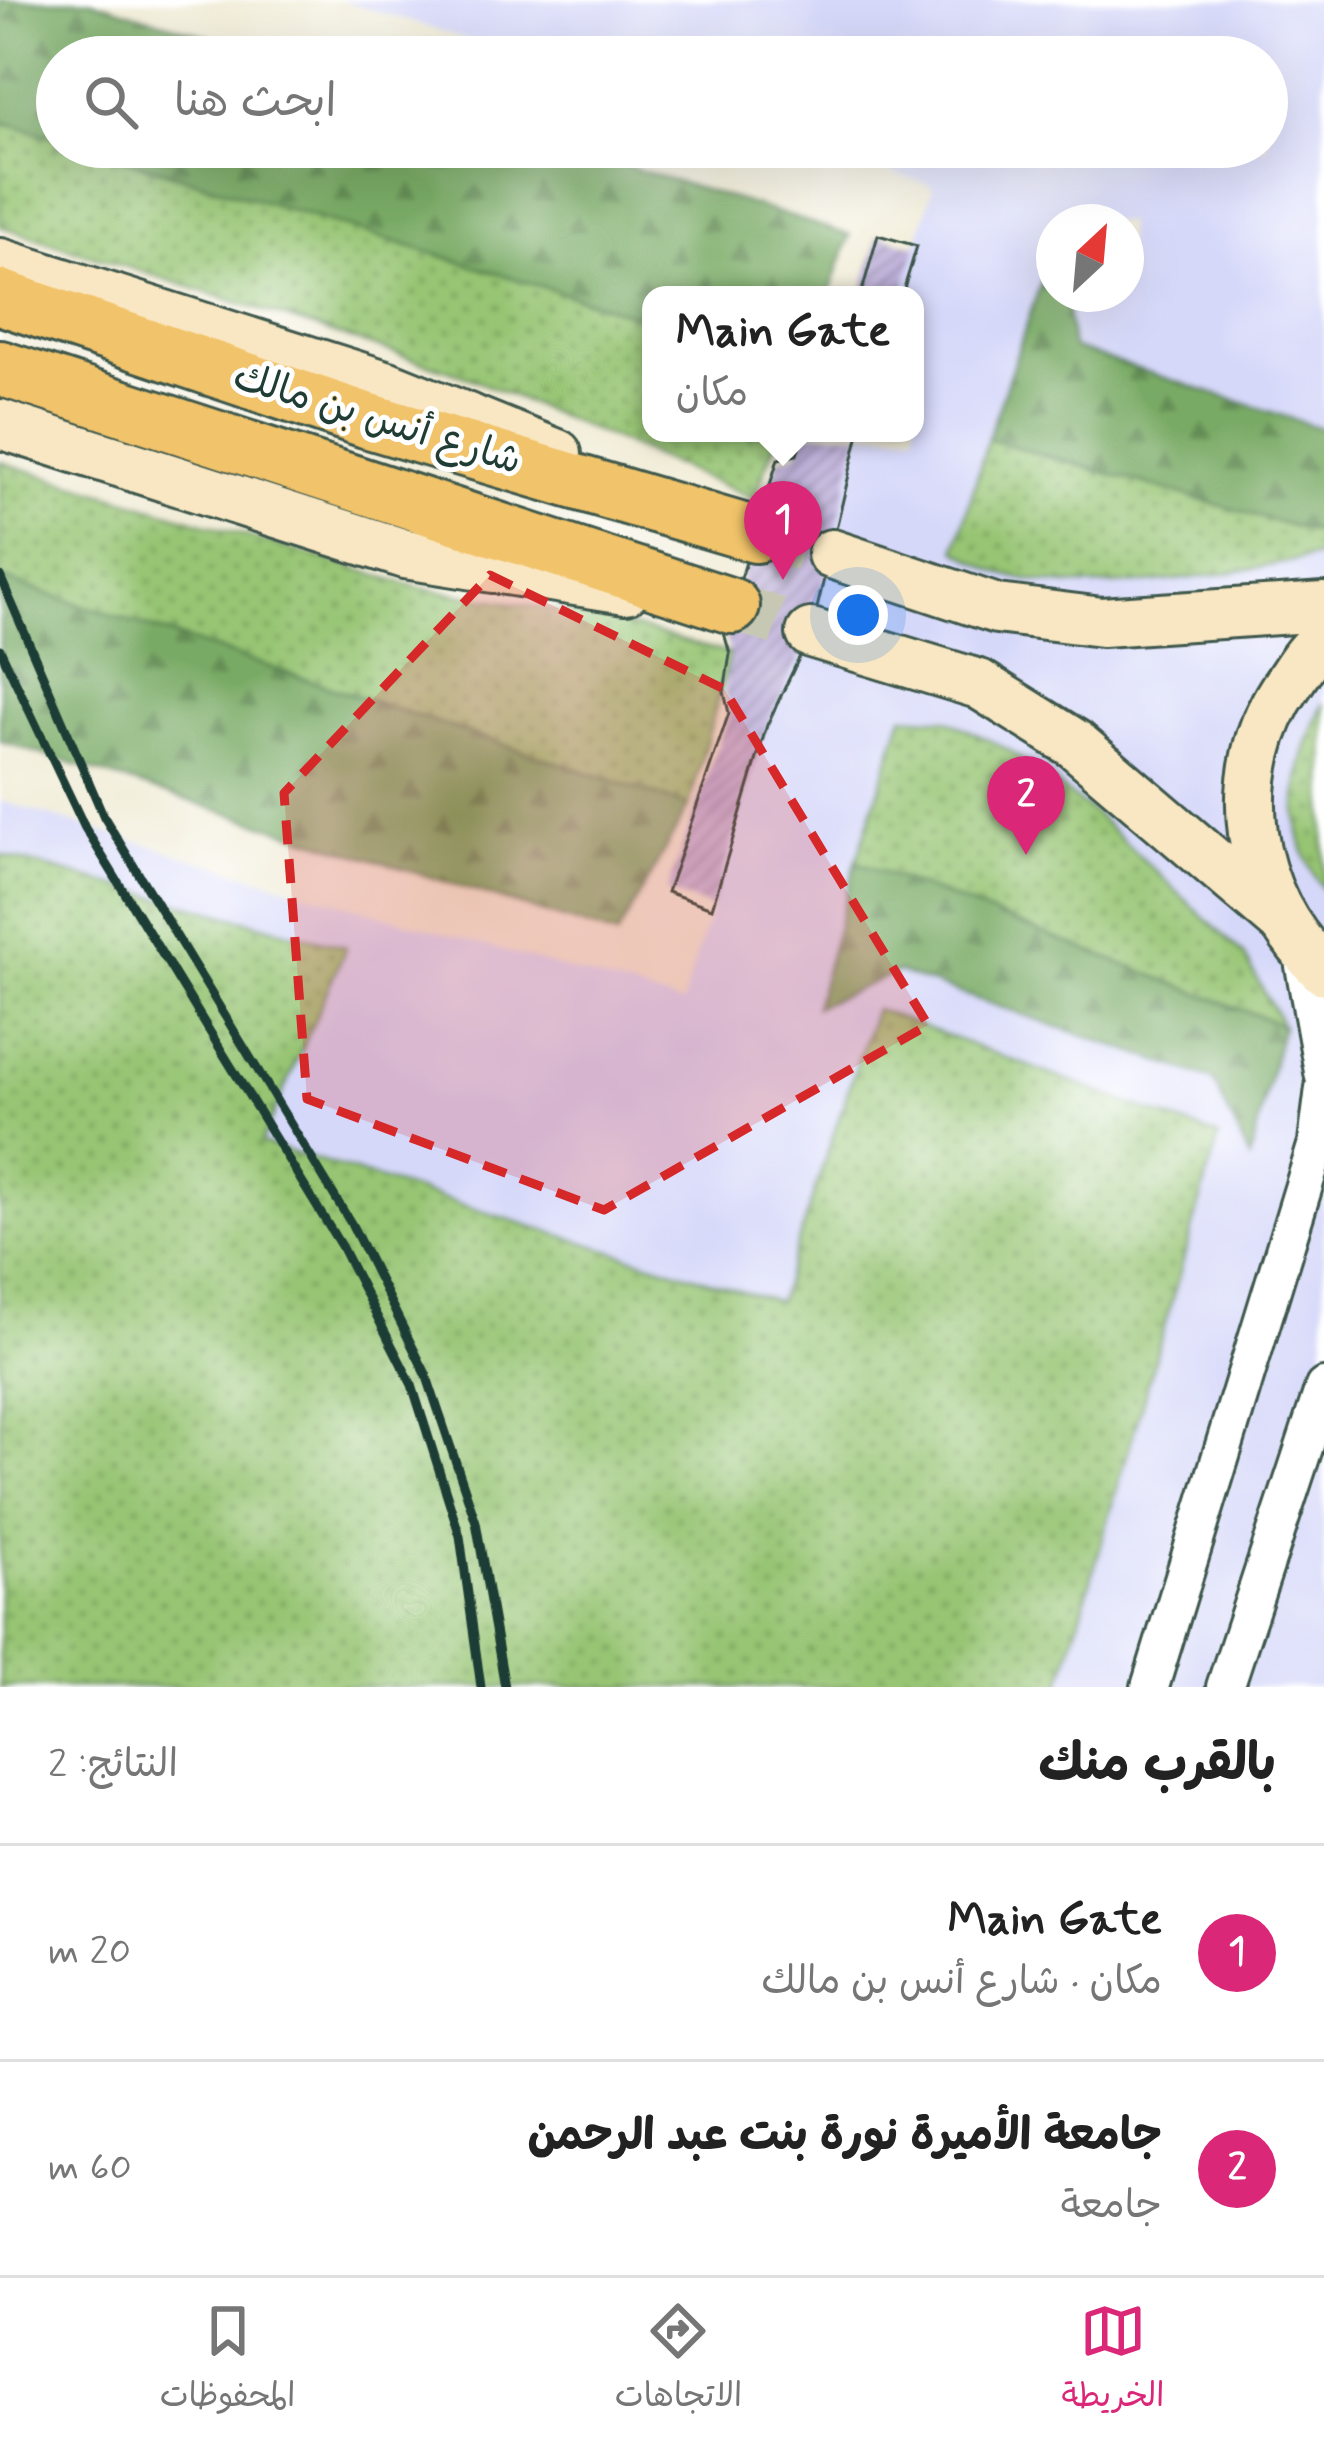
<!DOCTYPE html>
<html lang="ar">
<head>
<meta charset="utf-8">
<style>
	:root { --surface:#fff; --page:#f2f2f2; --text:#222; --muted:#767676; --line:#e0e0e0; --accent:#db2777 }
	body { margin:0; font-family:Mynerve,"Playpen Sans Arabic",sans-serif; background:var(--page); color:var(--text); direction:rtl }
	.compass { position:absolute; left:1036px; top:204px; width:108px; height:108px; border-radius:50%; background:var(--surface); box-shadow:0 12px 48px #0002; rotate:26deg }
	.you { position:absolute; left:858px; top:615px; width:42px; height:42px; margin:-30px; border:9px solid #fff; border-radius:50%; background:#1a73e8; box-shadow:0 0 0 18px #1a73e833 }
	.badge { display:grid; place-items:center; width:78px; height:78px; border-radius:50%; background:var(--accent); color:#fff; font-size:39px; font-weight:700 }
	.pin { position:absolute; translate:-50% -99px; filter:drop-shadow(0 3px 6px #0008) }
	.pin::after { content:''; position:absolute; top:63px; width:42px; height:36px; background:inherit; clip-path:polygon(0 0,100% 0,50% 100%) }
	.popup { position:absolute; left:642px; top:286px; width:282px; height:156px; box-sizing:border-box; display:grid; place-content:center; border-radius:24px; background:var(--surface); filter:drop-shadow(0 3px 9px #0005); font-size:39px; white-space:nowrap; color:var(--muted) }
	.popup b { font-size:45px; color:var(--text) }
	.popup::after { content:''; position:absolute; left:50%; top:100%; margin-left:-24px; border:24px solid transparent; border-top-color:var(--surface) }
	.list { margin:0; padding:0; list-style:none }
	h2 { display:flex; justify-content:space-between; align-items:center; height:156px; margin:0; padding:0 48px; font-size:51px }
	h2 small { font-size:39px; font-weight:400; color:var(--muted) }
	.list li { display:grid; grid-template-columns:78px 1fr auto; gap:36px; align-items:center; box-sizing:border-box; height:216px; padding:0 48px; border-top:3px solid var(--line) }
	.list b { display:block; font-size:45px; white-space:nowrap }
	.list p { margin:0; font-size:39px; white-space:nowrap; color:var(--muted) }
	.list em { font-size:39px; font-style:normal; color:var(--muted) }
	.icon { flex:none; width:66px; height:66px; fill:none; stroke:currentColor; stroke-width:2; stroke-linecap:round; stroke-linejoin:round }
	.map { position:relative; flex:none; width:1324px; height:1687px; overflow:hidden; direction:ltr }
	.search { position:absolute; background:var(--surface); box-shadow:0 12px 48px #0002; left:36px; right:36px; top:36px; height:132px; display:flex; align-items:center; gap:30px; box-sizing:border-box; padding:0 42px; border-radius:66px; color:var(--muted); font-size:45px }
	.sheet { height:588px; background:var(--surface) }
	nav { display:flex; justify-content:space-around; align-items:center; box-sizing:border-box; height:168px; border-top:3px solid var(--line); background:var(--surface); font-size:33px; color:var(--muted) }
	nav a { display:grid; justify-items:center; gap:6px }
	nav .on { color:var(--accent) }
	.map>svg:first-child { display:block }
</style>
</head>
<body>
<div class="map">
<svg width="1324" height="1687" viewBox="0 0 1324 1687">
	<defs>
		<pattern id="grass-dots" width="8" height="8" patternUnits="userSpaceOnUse" patternTransform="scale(3)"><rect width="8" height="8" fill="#97c573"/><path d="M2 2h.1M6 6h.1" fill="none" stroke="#7ba15f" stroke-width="1.8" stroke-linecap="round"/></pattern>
		<pattern id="forest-firs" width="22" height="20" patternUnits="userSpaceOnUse" patternTransform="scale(3)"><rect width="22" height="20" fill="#79aa65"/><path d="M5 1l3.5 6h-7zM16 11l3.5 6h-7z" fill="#638c54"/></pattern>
		<pattern id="building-hatch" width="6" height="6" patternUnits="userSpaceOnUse" patternTransform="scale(3)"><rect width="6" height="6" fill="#baabd7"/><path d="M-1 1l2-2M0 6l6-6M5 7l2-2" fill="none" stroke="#978caf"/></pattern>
	</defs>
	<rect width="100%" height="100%" fill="#fff"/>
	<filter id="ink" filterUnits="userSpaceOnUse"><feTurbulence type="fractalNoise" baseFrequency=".00833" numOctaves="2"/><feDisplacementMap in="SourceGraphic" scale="24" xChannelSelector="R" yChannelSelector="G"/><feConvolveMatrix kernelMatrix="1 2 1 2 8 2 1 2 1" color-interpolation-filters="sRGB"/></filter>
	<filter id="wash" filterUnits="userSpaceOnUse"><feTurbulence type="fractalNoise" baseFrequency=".004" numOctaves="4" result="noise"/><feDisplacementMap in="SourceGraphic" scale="48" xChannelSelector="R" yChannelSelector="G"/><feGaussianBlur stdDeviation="2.7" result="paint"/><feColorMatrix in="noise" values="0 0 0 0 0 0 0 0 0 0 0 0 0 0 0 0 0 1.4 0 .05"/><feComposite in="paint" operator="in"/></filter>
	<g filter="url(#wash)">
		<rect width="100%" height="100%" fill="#f0ebd4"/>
		<path fill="#d6d8f9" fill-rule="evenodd" d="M341 0H1324V1687H0V801L682 1004 767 725 811 633 859 433H915V295H902L933 186 811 147H1267V57H523ZM1054 222H1126V294H1054Z"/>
		<path fill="url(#grass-dots)" stroke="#5b8154" stroke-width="3" d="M0 121 57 138V147H85L651 320V433H779L754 499 463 375 0 226Z
			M988 439 1324 535V555C1236 573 1083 603 997 572 983 567 969 557 956 549Z
			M0 462 420 588 593 616 730 654 689 806 0 578Z
			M1324 703V891C1281 831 1295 765 1324 703Z
			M903 716 946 719 1009 750 1095 814 1244 955 1282 1025 856 862Z
			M0 855 346 947 261 1143 778 1302 875 1009 1219 1137 1060 1687H0Z"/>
		<path fill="url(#forest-firs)" stroke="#4c744c" stroke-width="3" d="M0 0H91L275 57H57V138L0 121Z
			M85 147H565L850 235 829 295H651V320Z
			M1044 273 1054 277V294H1065L1072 348 1324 429V535L988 439Z
			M0 578 689 806 617 936 0 741Z
			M856 862 1282 1025 1250 1159 1213 1080 898 972 815 1007Z"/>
		<g id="blocks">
			<path fill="url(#building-hatch)" d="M878 235 917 246 902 295H861Z
				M804 433H859L811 633 767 725 712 908 667 892 729 713 724 692 730 654 724 633 778 459 797 455Z"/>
		</g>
	</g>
	<g filter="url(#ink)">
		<use href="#blocks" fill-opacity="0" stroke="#3e574c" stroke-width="3"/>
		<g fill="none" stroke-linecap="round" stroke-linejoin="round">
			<path stroke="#c6c8b4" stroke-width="48" stroke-dasharray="48 24" stroke-linecap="butt" d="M756 535 832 554
				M732 606 811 633"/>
			<defs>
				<path id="street" d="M1301 949 1324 1077
					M1150 1687 1317 1143 1324 1088
					M1225 1687 1324 1387"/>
				<path id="secondary" d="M0 263 388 386 557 454
					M0 424 405 554 626 589
					M832 554 997 609 1102 622 1324 607
					M811 633 979 684 1075 744 1280 919
					M1324 639C1309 650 1299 667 1289 682 1225 771 1245 897 1324 970"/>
				<path id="primary" d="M0 297 366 420 756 535
					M0 368 732 606"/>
			</defs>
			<use href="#street" stroke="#3e574c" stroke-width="42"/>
			<use href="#secondary" stroke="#3e574c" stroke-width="54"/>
			<use href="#primary" stroke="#3e574c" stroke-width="60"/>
			<use href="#street" stroke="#fff" stroke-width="36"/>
			<use href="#secondary" stroke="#f9e7c3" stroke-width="48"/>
			<use href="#primary" stroke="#f1c36a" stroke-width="54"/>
			<path stroke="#1f3d34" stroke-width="9" d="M0 576 104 817 352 1225 426 1374 476 1522 505 1687
				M0 649 85 828 341 1246 412 1385 460 1536 481 1687"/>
		</g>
	</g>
	<path fill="#d62828" fill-opacity="0.2" stroke="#d62828" stroke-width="9" stroke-dasharray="24 15" stroke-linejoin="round" d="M490 575 724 689 928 1025 604 1210 307 1099 284 793Z"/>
	<g text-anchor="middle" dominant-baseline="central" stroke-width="10" stroke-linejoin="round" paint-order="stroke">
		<g font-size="39" fill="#1f3d34" stroke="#fff">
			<text transform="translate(377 420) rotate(17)">شارع أنس بن مالك</text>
		</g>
	</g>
</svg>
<svg class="compass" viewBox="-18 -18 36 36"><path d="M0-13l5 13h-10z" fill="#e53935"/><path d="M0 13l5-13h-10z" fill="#767676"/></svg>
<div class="you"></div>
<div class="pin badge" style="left:783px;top:580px">1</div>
<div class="popup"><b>Main Gate</b>مكان</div>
<div class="pin badge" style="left:1026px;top:855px">2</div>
<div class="search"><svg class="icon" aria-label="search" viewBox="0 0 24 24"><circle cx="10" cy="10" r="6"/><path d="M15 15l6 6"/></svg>ابحث هنا</div>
</div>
<section class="sheet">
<h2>بالقرب منك<small>النتائج: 2</small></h2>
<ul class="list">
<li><span class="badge">1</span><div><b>Main Gate</b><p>مكان · شارع أنس بن مالك</p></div><em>20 m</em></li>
<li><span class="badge">2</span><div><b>جامعة الأميرة نورة بنت عبد الرحمن</b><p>جامعة</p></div><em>60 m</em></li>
</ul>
</section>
<nav>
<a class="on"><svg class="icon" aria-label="map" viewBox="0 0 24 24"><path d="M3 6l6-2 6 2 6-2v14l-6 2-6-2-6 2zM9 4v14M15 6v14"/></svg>الخريطة</a>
<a><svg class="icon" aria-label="directions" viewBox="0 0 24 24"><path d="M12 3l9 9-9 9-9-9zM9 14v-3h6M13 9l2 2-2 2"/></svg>الاتجاهات</a>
<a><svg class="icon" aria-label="saved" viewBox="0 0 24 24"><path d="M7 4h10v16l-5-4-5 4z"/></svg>المحفوظات</a>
</nav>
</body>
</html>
